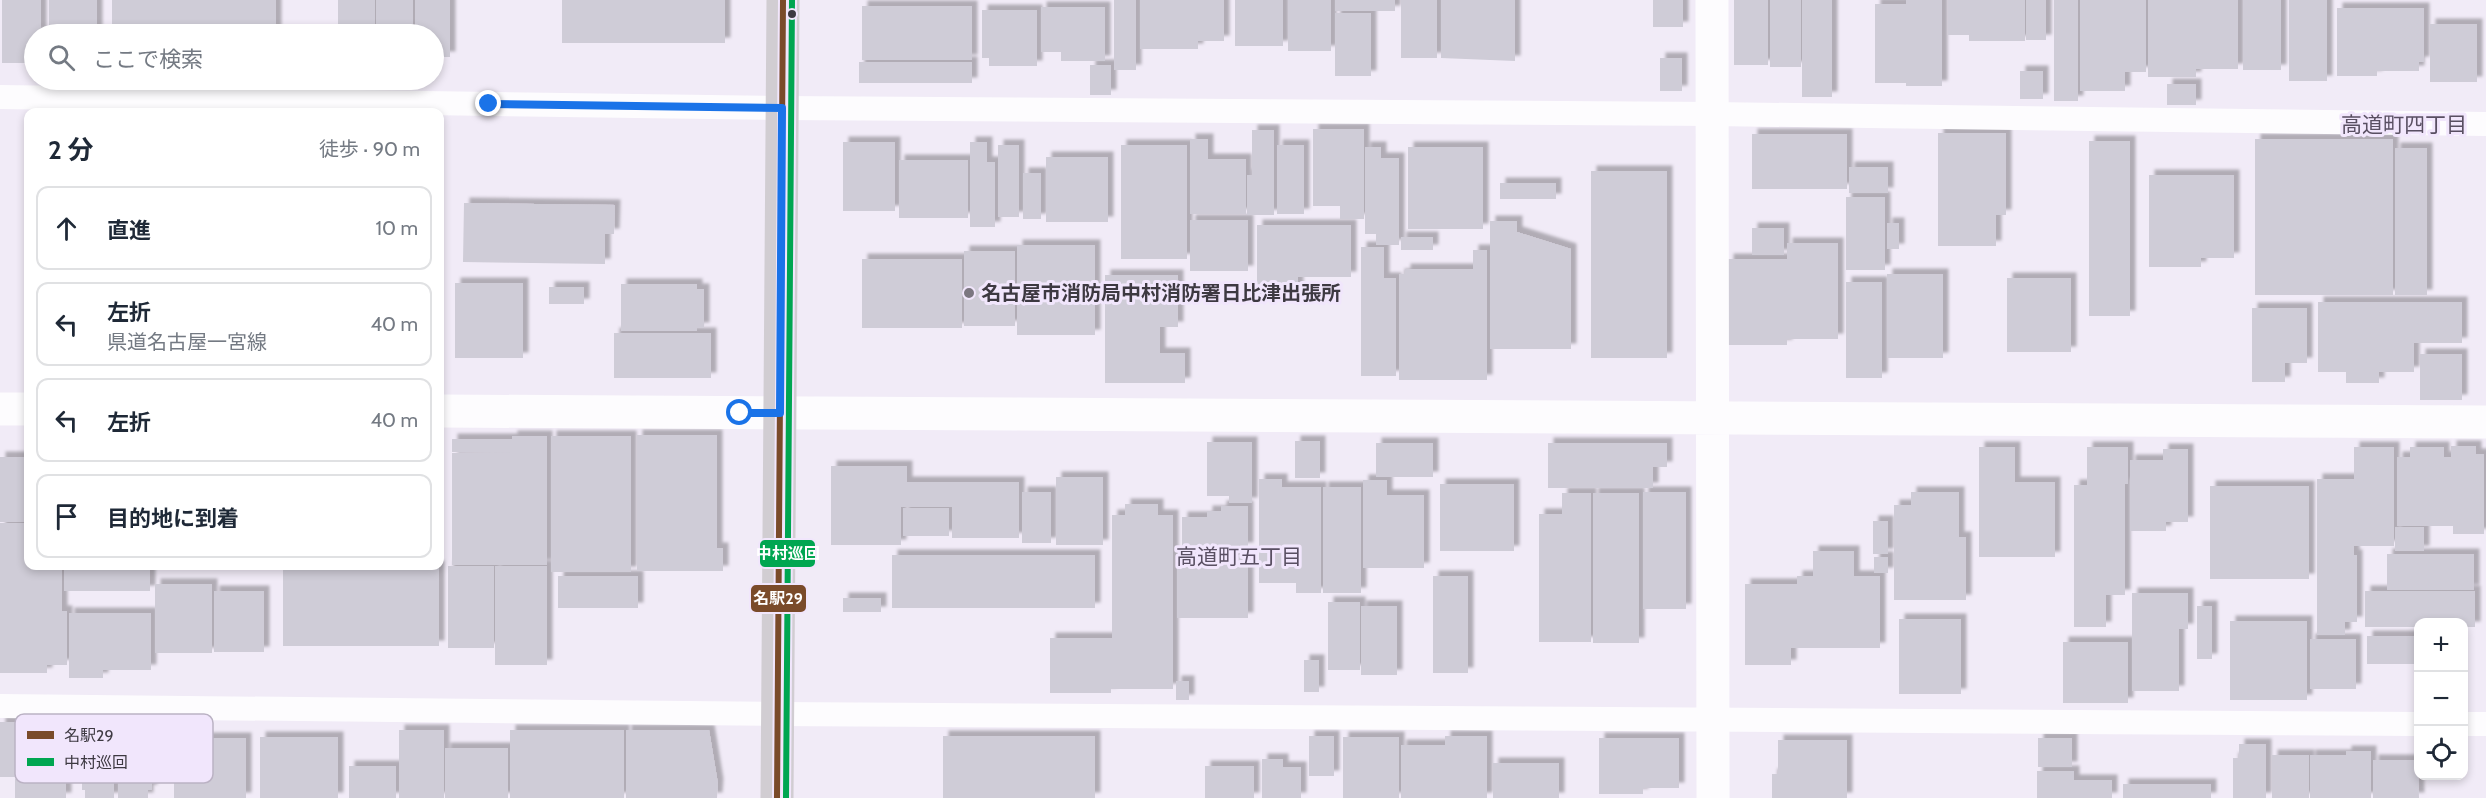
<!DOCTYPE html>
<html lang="ja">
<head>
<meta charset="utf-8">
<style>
	:root { --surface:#fff; --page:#f6f6f7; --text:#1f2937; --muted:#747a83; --line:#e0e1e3 }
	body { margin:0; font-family:Cabin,"Noto Sans JP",sans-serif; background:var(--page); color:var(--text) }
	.controls { position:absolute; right:18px; bottom:18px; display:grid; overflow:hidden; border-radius:12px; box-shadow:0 3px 9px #0003 }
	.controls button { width:54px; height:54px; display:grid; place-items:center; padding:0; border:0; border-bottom:2px solid var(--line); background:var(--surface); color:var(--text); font:30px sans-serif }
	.stop { position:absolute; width:18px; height:18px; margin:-14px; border:4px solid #1a73e8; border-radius:50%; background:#fff }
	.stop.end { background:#1a73e8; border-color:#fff; box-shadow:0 2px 6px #0008 }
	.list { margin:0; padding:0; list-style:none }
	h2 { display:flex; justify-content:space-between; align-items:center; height:78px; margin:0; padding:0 24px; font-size:26px }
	h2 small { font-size:20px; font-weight:400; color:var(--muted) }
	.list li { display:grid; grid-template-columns:39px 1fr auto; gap:18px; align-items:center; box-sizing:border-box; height:84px; margin:0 12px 12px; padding:0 12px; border:2px solid var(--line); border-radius:12px }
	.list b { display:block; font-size:22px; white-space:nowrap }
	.list p { margin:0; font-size:20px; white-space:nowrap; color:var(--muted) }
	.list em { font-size:20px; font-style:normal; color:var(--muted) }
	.icon { flex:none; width:33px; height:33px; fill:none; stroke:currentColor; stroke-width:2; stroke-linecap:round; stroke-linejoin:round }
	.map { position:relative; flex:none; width:2486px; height:798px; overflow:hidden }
	.search { position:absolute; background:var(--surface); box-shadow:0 3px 9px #0003; left:24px; top:24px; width:420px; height:66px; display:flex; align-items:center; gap:15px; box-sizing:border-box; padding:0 21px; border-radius:33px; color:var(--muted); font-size:22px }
	.panel { position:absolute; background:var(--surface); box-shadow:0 3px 9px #0003; left:24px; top:108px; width:420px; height:462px; border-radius:12px }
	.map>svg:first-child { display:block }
</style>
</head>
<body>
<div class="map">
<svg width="2486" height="798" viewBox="0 0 2486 798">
	<defs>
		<filter id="shadow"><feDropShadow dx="5.5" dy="-5.5" stdDeviation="1.5" flood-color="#0004"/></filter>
	</defs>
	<rect width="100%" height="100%" fill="#f1ebf7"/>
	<path fill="#cfccd7" filter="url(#shadow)" d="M2 0H41V34H34V63H2Z
		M49 0H97V34H49Z
		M112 0H276V34H112Z
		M338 0H375V34H338Z
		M376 0H413V34H376Z
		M415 0H450V57H434V34H415Z
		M562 0H725V43H562Z
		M1114 0H1136V70H1114Z
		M1140 0H1224V41H1198V49H1140Z
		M1235 0H1283V46H1235Z
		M1288 0H1331V51H1288Z
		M1335 0H1395V11H1335Z
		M1401 0H1437V58H1401Z
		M1441 0H1515V61L1441 58Z
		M1653 0H1683V27H1653Z
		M1734 0H1768V65H1734Z
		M1770 0H1801V67H1770Z
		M1802 0H1832V97H1802Z
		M1906 0H1942V86H1906V83H1875V4H1906Z
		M1948 0H2025V41H1969V35H1948Z
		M2026 0H2046V40H2026Z
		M2054 0H2078V101H2054Z
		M2080 0H2146V72H2125V91H2080Z
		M2148 0H2238V69H2196V77H2148Z
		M2243 0H2281V70H2243Z
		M2289 0H2327V81H2289Z
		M862 6H972V60H862Z
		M1041 7H1105V61H1061V52H1041Z
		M2337 8H2424V62H2419V71H2377V76H2337Z
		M982 10H1037V66H989V58H982Z
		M1335 13H1371V76H1335Z
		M2430 24H2477V82H2430Z
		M1660 58H1682V91H1660Z
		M859 62H972V83H859Z
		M1090 65H1111V95H1090Z
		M2020 71H2043V99H2020Z
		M296 80H313V92H296Z
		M2167 84H2196V105H2167Z
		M1313 129H1364V219H1340V206H1313Z
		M1252 130H1274V215H1247V175H1252Z
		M1938 133H2006V215H1996V246H1938Z
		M1752 134H1847V189H1752Z
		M1190 139H1208V159H1246V214H1190Z
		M2255 139H2393V295H2255Z
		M2089 141H2130V316H2089Z
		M843 142H895V211H843Z
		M970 142H987V162H995V227H970Z
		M998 145H1019V217H998Z
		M1121 145H1187V259H1121Z
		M1277 145H1304V214H1277Z
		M1365 147H1381V158H1399V245H1376V234H1365Z
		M1408 147H1483V229H1408Z
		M2395 148H2427V295H2395Z
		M1046 157H1108V222H1046Z
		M899 160H968V218H899Z
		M1849 167H1888V193H1849Z
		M1591 171H1667V358H1591Z
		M1023 173H1041V219H1023Z
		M2149 175H2234V258H2201V267H2149Z
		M1500 183H1556V199H1500Z
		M1846 197H1885V270H1846Z
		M464 203 615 205 614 234H605V264L463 262Z
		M1190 220H1248V271H1190Z
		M1490 221H1517V232L1571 249V349H1490Z
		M1887 223H1899V249H1887Z
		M1257 225H1351V277H1298V301H1257Z
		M1752 228H1784V255H1752Z
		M1401 237H1433V250H1401Z
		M1787 243H1838V339H1787V345H1728V259H1787Z
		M1017 245H1095V335H1017Z
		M1361 247H1384V278H1396V376H1361Z
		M1473 250H1487V380H1399V274H1405V269H1473Z
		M964 251H1015V326H964Z
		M862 259H962V328H862Z
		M1887 274H1943V358H1887Z
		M1105 275H1178V327H1160V353H1185V383H1105Z
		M2007 278H2071V352H2007Z
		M1846 282H1882V378H1846Z
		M455 283H523V358H455Z
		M621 284H697V289H704V328H697V331H621Z
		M549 287H584V304H549Z
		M2318 302H2462V343H2414V372H2379V383H2346V372H2318Z
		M2252 308H2307V363H2285V382H2252Z
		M614 333H711V378H614Z
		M2420 354H2462V400H2420Z
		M637 435H717V548H723V571H637Z
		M512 436H547V565H452V453H512L452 452V439H512Z
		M551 436H631V572H551Z
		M1295 441H1320V478H1295Z
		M1207 442H1252V503H1229V496H1207Z
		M1376 443H1433V477H1376Z
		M1548 443H1667V467H1653V488H1548Z
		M2451 446H2476V454H2484V534H2453V526H2397V457H2410V447H2444V457H2451Z
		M1979 447H2015V482H2055V557H1979Z
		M2087 447H2128V484H2125V595H2106V627H2074V485H2087Z
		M2354 447H2394V546H2354V555H2357V622H2345V635H2317V479H2354Z
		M2163 449H2188V522H2166V531H2130V460H2163Z
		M0 457H28V522H0Z
		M831 466H907V482H1019V538H952V507H901V545H831Z
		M1056 477H1103V545H1056Z
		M1259 479H1282V487H1321V593H1296V583H1259Z
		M1363 480H1387V495H1424V568H1363Z
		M1440 484H1514V551H1440Z
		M2210 486H2309V579H2210Z
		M1323 487H1361V593H1323Z
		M1022 492H1051V543H1022Z
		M1643 492H1686V609H1643Z
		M1911 492H1959V537H1966V600H1894V505H1911Z
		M1562 493H1591V642H1539V514H1562Z
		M1593 493H1639V643H1593Z
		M1125 504H1158V515H1173V689H1111V693H1050V638H1112V515H1125Z
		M1221 506H1248V548H1226V551H1182V517H1207V511H1221Z
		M903 508H949V536H903Z
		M1873 521H1888V554H1873Z
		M0 523H28V566H62V611H67V665H47V673H0Z
		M2395 527H2424V551H2395Z
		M1813 551H1854V576H1880V648H1791V665H1745V584H1797V576H1813Z
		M2387 554H2474V590H2387Z
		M892 555H1095V608H892Z
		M1177 555H1248V618H1177Z
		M1874 557H1888V573H1874Z
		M64 566H150V591H64Z
		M283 566H439V646H283Z
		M448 566H494V648H448Z
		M495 566H547V665H495Z
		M558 576H638V608H558Z
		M1433 576H1468V673H1433Z
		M155 584H212V653H155Z
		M214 591H264V652H214Z
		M2365 591H2475V627H2464V622H2418V627H2365Z
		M2132 593H2188V629H2179V691H2132Z
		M843 598H881V612H843Z
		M1328 602H1360V670H1328Z
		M1361 606H1397V675H1361Z
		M2197 606H2212V659H2197Z
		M69 613H151V670H103V678H69Z
		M1899 619H1961V694H1899Z
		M2230 621H2307V700H2230Z
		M2367 636H2418V664H2367Z
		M2310 639H2356V689H2310Z
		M2063 642H2128V703H2063Z
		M1304 660H1319V692H1304Z
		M1176 681H1189V700H1176Z
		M0 722H66V777H0Z
		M174 730H195V738H246V798H174Z
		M399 730H444V798H399Z
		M510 730H624V798H510Z
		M626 730H709L718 784 717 798H626Z
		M118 736H152V790H148V798H118Z
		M943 736H1095V798H943Z
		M1309 736H1334V776H1309Z
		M1445 736H1487V798H1401V745H1445Z
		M82 737H114V798H85V790H82Z
		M260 737H338V798H260Z
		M1343 737H1399V798H1343Z
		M1599 738H1679V788H1643V794H1599Z
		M2038 738H2072V767H2038Z
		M1778 740H1847V798H1772V774H1778Z
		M2239 744H2266V798H2233V758H2239Z
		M445 748H508V798H445Z
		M2346 751H2371V798H2310V755H2346Z
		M2272 755H2309V798H2272Z
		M1262 759H1283V767H1301V798H1262Z
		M2373 760H2418L2419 798H2373Z
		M1493 763H1559V798H1493Z
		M349 766H396V798H349Z
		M1205 766H1254V798H1205Z
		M2037 771H2074V780H2112V798H2037Z
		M15 779H66V798H15Z
		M2123 784H2211V798H2123Z"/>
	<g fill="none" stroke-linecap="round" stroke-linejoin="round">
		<path stroke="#fdfcfe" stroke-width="24" d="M0 97 782 108 1712 114 2486 124
			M0 706 778 714 2418 724
			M2464 724H2486"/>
		<path stroke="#fdfcfe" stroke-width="33" d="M1712 0 1713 798
			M0 409H28
			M440 411 2486 422"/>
		<path stroke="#d1cdd2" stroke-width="33" d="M777 798 783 0"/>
		<defs>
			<path id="bus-1" d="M777 798 783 0"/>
			<path id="bus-2" d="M786 798 792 0"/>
		</defs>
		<use href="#bus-1" stroke="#f1e6fc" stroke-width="10"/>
		<use href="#bus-2" stroke="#f1e6fc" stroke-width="10"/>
		<use href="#bus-1" stroke="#7a4b2a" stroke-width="6"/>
		<use href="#bus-2" stroke="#00a651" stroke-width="6"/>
	</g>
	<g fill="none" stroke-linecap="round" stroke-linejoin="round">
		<path stroke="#1a73e8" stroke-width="8" d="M489 104 782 108 780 413H740"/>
	</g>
	<circle fill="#3d3941" stroke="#f1e6fc" stroke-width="2" cx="792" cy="14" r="5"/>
	<circle fill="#7c7781" stroke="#f1e6fc" stroke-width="2" cx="969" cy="293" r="6"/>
	<g text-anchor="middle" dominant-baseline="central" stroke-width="6" stroke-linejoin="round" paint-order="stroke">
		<g font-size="20" font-weight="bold" fill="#3d3941" stroke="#f1e6fc" text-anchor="start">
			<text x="981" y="293">名古屋市消防局中村消防署日比津出張所</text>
		</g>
		<g font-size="21" fill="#594f62" stroke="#f1e6fc">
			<text x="2404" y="124">高道町四丁目</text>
			<text x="1239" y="556">高道町五丁目</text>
		</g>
	</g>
	<rect x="15" y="714" width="198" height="69" rx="9" fill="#f1e6fc" stroke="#bbb2c4" stroke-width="1.5"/>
	<rect x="27" y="731" width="27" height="8" fill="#7a4b2a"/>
	<rect x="27" y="758" width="27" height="8" fill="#00a651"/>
	<g font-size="16" fill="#3d3941">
		<text x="64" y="741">名駅29</text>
		<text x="64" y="768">中村巡回</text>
	</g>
	<g stroke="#f1e6fc" stroke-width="2">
		<rect x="759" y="539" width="57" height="29" rx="6" fill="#00a651"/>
		<rect x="750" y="584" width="57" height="29" rx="6" fill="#7a4b2a"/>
	</g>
	<g font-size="16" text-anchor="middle" font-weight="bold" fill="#fff">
		<text x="788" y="559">中村巡回</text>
		<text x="778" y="604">名駅29</text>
	</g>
</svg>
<div class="controls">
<button>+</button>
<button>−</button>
<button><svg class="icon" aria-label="locate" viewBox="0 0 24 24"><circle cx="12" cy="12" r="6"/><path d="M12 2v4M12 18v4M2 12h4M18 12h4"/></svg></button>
</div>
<div class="stop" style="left:740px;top:413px"></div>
<div class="stop end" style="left:489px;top:104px"></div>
<div class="search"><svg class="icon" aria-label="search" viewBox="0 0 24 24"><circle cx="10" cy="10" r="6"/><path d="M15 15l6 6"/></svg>ここで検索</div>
<section class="panel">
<h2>2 分<small>徒歩 · 90 m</small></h2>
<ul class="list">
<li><svg class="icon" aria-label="ahead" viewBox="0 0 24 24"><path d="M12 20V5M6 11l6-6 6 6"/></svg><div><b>直進</b></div><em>10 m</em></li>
<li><svg class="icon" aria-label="left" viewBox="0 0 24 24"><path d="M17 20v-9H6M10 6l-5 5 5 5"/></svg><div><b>左折</b><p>県道名古屋一宮線</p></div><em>40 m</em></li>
<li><svg class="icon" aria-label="left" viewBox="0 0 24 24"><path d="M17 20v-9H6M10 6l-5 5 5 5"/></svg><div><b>左折</b></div><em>40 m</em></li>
<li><svg class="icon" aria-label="arrive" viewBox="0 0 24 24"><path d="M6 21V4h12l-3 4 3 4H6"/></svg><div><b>目的地に到着</b></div></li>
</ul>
</section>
</div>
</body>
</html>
